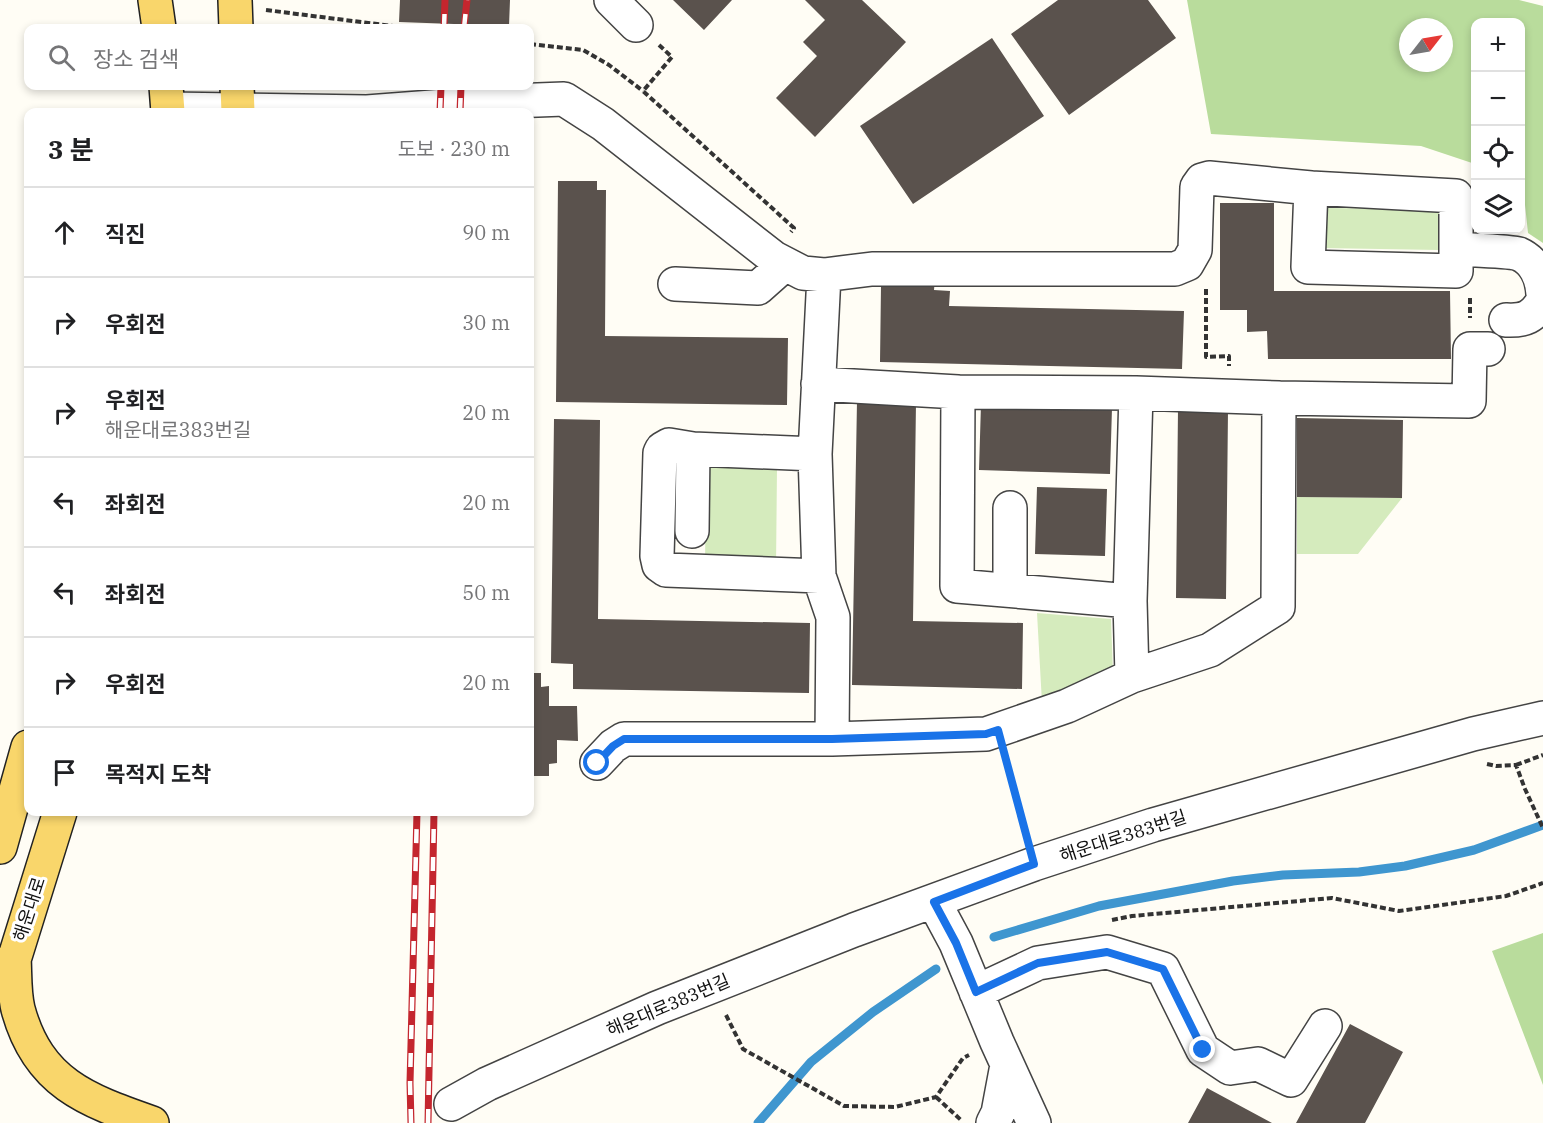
<!DOCTYPE html>
<html lang="ko">
<head>
<meta charset="utf-8">
<style>
	:root { --surface:#fff; --page:#f2f2f2; --text:#202124; --muted:#757577; --line:#e0e0e0 }
	body { margin:0; font-family:"IBM Plex Serif","Noto Sans KR",serif; background:var(--page); color:var(--text) }
	.controls { position:absolute; right:18px; top:18px; display:grid; overflow:hidden; border-radius:12px; box-shadow:0 3px 9px #0003 }
	.controls button { width:54px; height:54px; display:grid; place-items:center; padding:0; border:0; border-bottom:2px solid var(--line); background:var(--surface); color:var(--text); font:30px sans-serif }
	.compass { position:absolute; left:1399px; top:18px; width:54px; height:54px; border-radius:50%; background:var(--surface); box-shadow:0 3px 9px #0003; rotate:59deg }
	.stop { position:absolute; width:18px; height:18px; margin:-14px; border:4px solid #1a73e8; border-radius:50%; background:#fff }
	.stop.end { background:#1a73e8; border-color:#fff; box-shadow:0 2px 6px #0008 }
	.list { margin:0; padding:0; list-style:none }
	h2 { display:flex; justify-content:space-between; align-items:center; height:78px; margin:0; padding:0 24px; font-size:26px }
	h2 small { font-size:20px; font-weight:400; color:var(--muted) }
	.list li { display:grid; grid-template-columns:39px 1fr auto; gap:18px; align-items:center; box-sizing:border-box; height:90px; padding:0 24px; border-top:2px solid var(--line) }
	.list b { display:block; font-size:22px; white-space:nowrap }
	.list p { margin:0; font-size:20px; white-space:nowrap; color:var(--muted) }
	.list em { font-size:20px; font-style:normal; color:var(--muted) }
	.icon { flex:none; width:33px; height:33px; fill:none; stroke:currentColor; stroke-width:2; stroke-linecap:round; stroke-linejoin:round }
	.map { position:relative; flex:none; width:1543px; height:1123px; overflow:hidden }
	.search { position:absolute; background:var(--surface); box-shadow:0 3px 9px #0003; left:24px; top:24px; width:510px; height:66px; display:flex; align-items:center; gap:15px; box-sizing:border-box; padding:0 21px; border-radius:12px; color:var(--muted); font-size:22px }
	.panel { position:absolute; background:var(--surface); box-shadow:0 3px 9px #0003; left:24px; top:108px; width:510px; height:708px; border-radius:12px }
	.map>svg:first-child { display:block }
</style>
</head>
<body>
<div class="map">
<svg width="1543" height="1123" viewBox="0 0 1543 1123">
	<rect width="100%" height="100%" fill="#fffdf5"/>
	<path fill="#d5ebbd" d="M1321 208 1439 209V250L1321 248Z
		M706 467 777 468 776 568 705 567Z
		M1297 497 1402 498 1358 554H1297Z
		M1037 613 1111 619 1113 674 1042 703Z"/>
	<path fill="#b9dc9c" fill-rule="evenodd" d="M1187 0H1519L1543 6V243L1528 233 1525 205 1521 199 1520 22H1476L1475 164 1421 146 1211 134ZM1408 27H1444V63H1408Z
		M1543 933V1085L1492 951Z"/>
	<g fill="none" stroke-linecap="round" stroke-linejoin="round">
		<path stroke="#3f96cf" stroke-width="9" d="M994 937 1099 906 1233 881 1283 875 1359 872 1405 866 1474 850 1543 825
			M758 1123 811 1062 873 1012 936 969"/>
	</g>
	<path fill="#5a524d" d="M400 0H510L509 26 399 22Z
		M673 0H732L704 30Z
		M805 0H862L906 42 815 137 776 98 817 56 803 42 825 20Z
		M1058 0H1148L1176 38 1069 115 1011 34Z
		M992 38 1044 116 913 204 860 126Z
		M558 181H597V190H606L605 336 788 338 787 405 556 402Z
		M1220 203H1274V291H1450L1451 359H1268L1267 331 1247 332V310H1220Z
		M917 277 935 278 934 290 950 291 949 306 1184 311 1182 369 880 362 881 286 917 287Z
		M857 401 916 402 913 621 1023 623 1022 689 852 685Z
		M981 404 1112 408 1110 474 979 470Z
		M1178 409 1228 410 1226 599 1176 598Z
		M1297 418 1403 420 1402 498 1297 497Z
		M554 419 600 420 598 619 810 623 809 693 573 689V664L551 663Z
		M1037 487 1107 489 1105 556 1035 554Z
		M530 673H541V687L549 686V706H577L578 741 557 740V763L549 764V776H530Z
		M1350 1024 1403 1052 1365 1123H1296Z
		M1207 1088 1272 1123H1188Z"/>
	<g fill="none" stroke-linecap="round" stroke-linejoin="round">
		<defs>
			<path id="minor" d="M611 0 636 25
				M168 109 367 112 511 101 564 99 603 124 774 258 803 273 824 275 815 454 819 576 666 570 659 565 657 556 660 453 662 449 669 445 693 449 815 454
				M1456 249C1469 250 1510 251 1519 254 1535 261 1542 278 1543 294
				M824 275 872 269H1175L1187 264 1195 250 1197 187 1202 180 1209 178 1311 188 1308 267 1456 271V196L1311 188
				M675 284 758 288 785 264
				M1506 320C1525 321 1533 317 1543 301
				M818 384 958 392
				M692 531 693 449
				M819 576 833 617 832 739
				M1010 590V508
				M1130 601 957 586 958 392 1136 393 1279 398
				M1132 676 1130 601 1136 393
				M597 763 613 746 624 739H832L986 734 1067 706 1132 676 1210 650 1278 607 1279 398 1469 401 1470 349H1488
				M934 902 956 943 997 1042 1034 1123
				M976 992 1038 963 1107 952 1163 969 1203 1050 1230 1068 1258 1064 1291 1080 1325 1026
				M451 1104 487 1084 657 1008 854 930 1034 864 1153 825 1473 734 1543 718
				M993 1123 998 1113 1007 1065"/>
			<path id="major" d="M155 0 159 28
				M235 0 236 28
				M166 86 168 112
				M237 86 238 112
				M0 847 28 747
				M14 957C15 974 14 993 18 1009 38 1083 86 1100 152 1123
				M8 979 60 812"/>
		</defs>
		<use href="#minor" stroke="#444" stroke-width="36"/>
		<use href="#major" stroke="#222" stroke-width="36"/>
		<path stroke="#333" stroke-width="4" stroke-dasharray="6 3" stroke-linecap="butt" d="M266 10 408 28
			M530 44 583 50 609 65 643 91
			M659 45 672 57 643 91 794 228 791 232
			M1206 289V357L1229 356V366
			M1470 298V318
			M1006 760 1026 833
			M1487 764 1496 766 1516 765 1525 789 1543 828
			M1516 765 1543 755
			M1112 920 1132 916 1332 898 1399 911 1506 896 1543 883
			M726 1015 743 1049 844 1106 895 1107 936 1097 963 1058 969 1055
			M936 1097 962 1121"/>
		<use href="#minor" stroke="#fff" stroke-width="33"/>
		<use href="#major" stroke="#f9d66b" stroke-width="33"/>
		<defs>
			<path id="rail" d="M444 28 445 0
				M464 28 467 0
				M440 112 441 86
				M460 112 461 86
				M411 1123 410 1083 417 812
				M428 1123 434 812"/>
		</defs>
		<use href="#rail" stroke="#c4262e" stroke-width="7"/>
		<use href="#rail" stroke="#fff" stroke-width="4.5" stroke-dasharray="14" stroke-linecap="butt"/>
	</g>
	<g fill="none" stroke-linecap="round" stroke-linejoin="round">
		<path stroke="#1a73e8" stroke-width="8" d="M597 763 613 746 624 739H832L986 734 998 730 1034 864 934 902 956 943 976 992 1038 963 1107 952 1163 969 1203 1050"/>
	</g>
	<g text-anchor="middle" dominant-baseline="central" stroke-width="6" stroke-linejoin="round" paint-order="stroke">
		<g font-size="18" fill="#111" stroke="#fff">
			<text transform="translate(1123 836) rotate(-18)">해운대로383번길</text>
			<text transform="translate(29 909) rotate(-72)">해운대로</text>
			<text transform="translate(668 1005) rotate(-23)">해운대로383번길</text>
		</g>
	</g>
</svg>
<div class="controls">
<button>+</button>
<button>−</button>
<button><svg class="icon" aria-label="locate" viewBox="0 0 24 24"><circle cx="12" cy="12" r="6"/><path d="M12 2v4M12 18v4M2 12h4M18 12h4"/></svg></button>
<button><svg class="icon" aria-label="layers" viewBox="0 0 24 24"><path d="M12 4l9 5-9 5-9-5zM3 14l9 5 9-5"/></svg></button>
</div>
<svg class="compass" viewBox="-18 -18 36 36"><path d="M0-13l5 13h-10z" fill="#e53935"/><path d="M0 13l5-13h-10z" fill="#757577"/></svg>
<div class="stop" style="left:597px;top:763px"></div>
<div class="stop end" style="left:1203px;top:1050px"></div>
<div class="search"><svg class="icon" aria-label="search" viewBox="0 0 24 24"><circle cx="10" cy="10" r="6"/><path d="M15 15l6 6"/></svg>장소 검색</div>
<section class="panel">
<h2>3 분<small>도보 · 230 m</small></h2>
<ul class="list">
<li><svg class="icon" aria-label="ahead" viewBox="0 0 24 24"><path d="M12 20V5M6 11l6-6 6 6"/></svg><div><b>직진</b></div><em>90 m</em></li>
<li><svg class="icon" aria-label="right" viewBox="0 0 24 24"><path d="M7 20v-9h11M14 6l5 5-5 5"/></svg><div><b>우회전</b></div><em>30 m</em></li>
<li><svg class="icon" aria-label="right" viewBox="0 0 24 24"><path d="M7 20v-9h11M14 6l5 5-5 5"/></svg><div><b>우회전</b><p>해운대로383번길</p></div><em>20 m</em></li>
<li><svg class="icon" aria-label="left" viewBox="0 0 24 24"><path d="M17 20v-9H6M10 6l-5 5 5 5"/></svg><div><b>좌회전</b></div><em>20 m</em></li>
<li><svg class="icon" aria-label="left" viewBox="0 0 24 24"><path d="M17 20v-9H6M10 6l-5 5 5 5"/></svg><div><b>좌회전</b></div><em>50 m</em></li>
<li><svg class="icon" aria-label="right" viewBox="0 0 24 24"><path d="M7 20v-9h11M14 6l5 5-5 5"/></svg><div><b>우회전</b></div><em>20 m</em></li>
<li><svg class="icon" aria-label="arrive" viewBox="0 0 24 24"><path d="M6 21V4h12l-3 4 3 4H6"/></svg><div><b>목적지 도착</b></div></li>
</ul>
</section>
</div>
</body>
</html>
